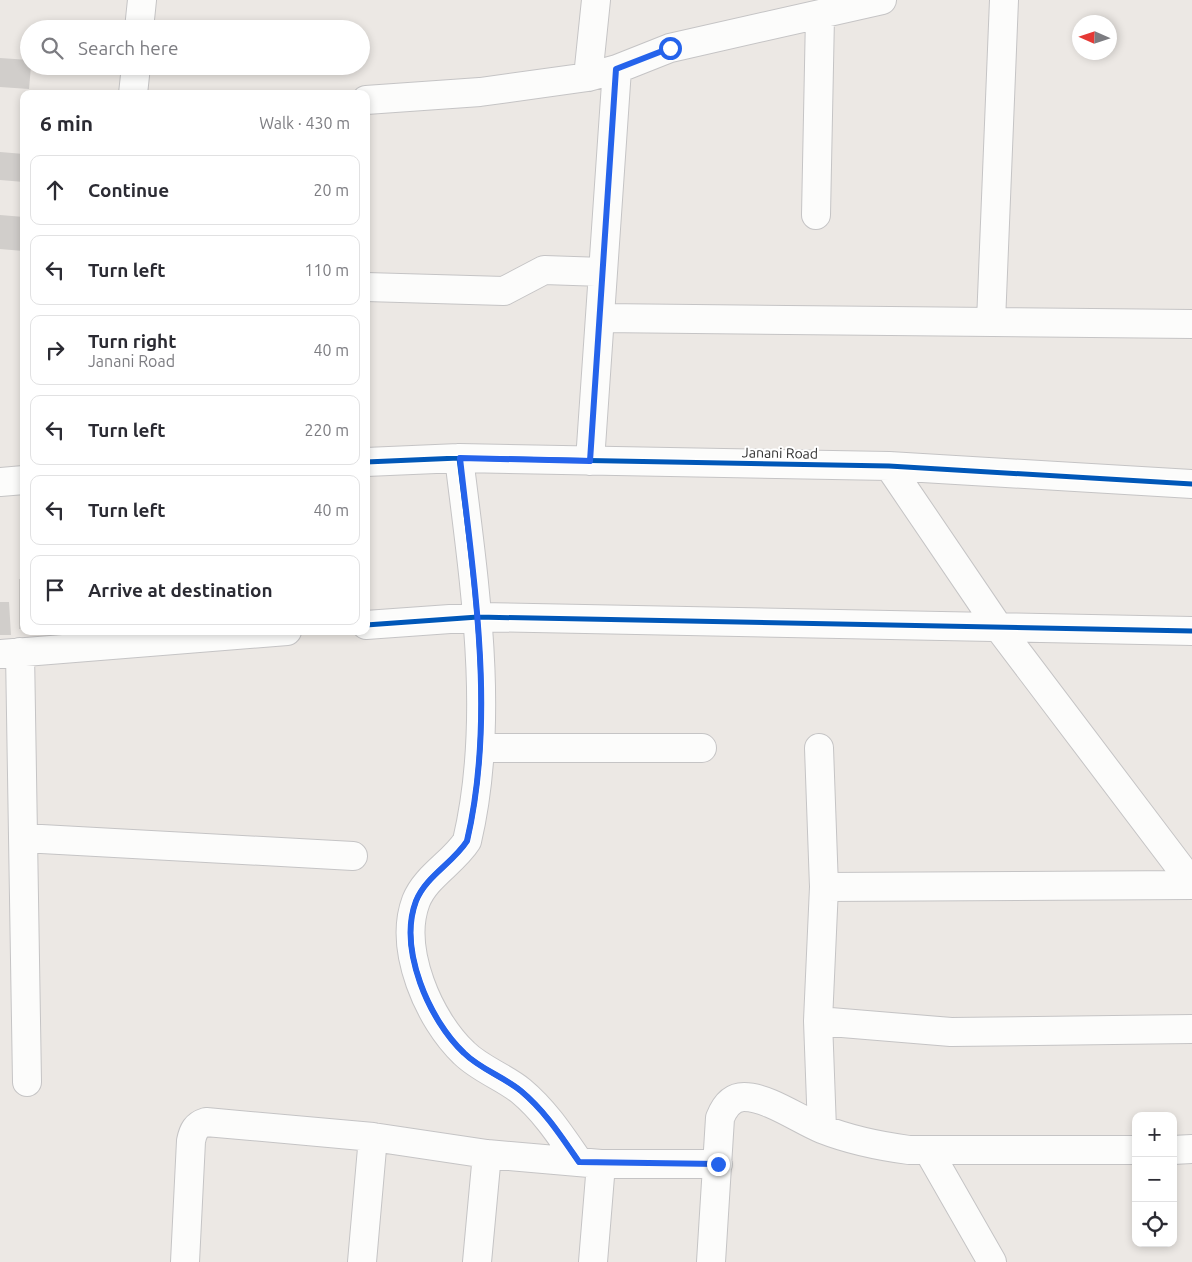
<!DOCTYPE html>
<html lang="en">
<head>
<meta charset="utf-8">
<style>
	:root { --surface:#fff; --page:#f7f7f7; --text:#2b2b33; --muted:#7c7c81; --line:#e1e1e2 }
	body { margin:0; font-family:Ubuntu,sans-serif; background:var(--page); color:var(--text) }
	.controls { position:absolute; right:15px; bottom:15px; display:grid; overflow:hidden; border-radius:10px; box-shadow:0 2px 8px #0003 }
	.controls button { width:45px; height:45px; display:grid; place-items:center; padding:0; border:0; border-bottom:1px solid var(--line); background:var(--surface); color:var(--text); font:25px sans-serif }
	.compass { position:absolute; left:1072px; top:15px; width:45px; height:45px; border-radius:50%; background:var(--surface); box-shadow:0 2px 8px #0003; rotate:273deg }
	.stop { position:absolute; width:15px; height:15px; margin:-11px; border:4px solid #2563eb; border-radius:50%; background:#fff }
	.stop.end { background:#2563eb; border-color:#fff; box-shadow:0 1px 5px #0008 }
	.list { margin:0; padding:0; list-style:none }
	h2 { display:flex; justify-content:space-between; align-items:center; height:65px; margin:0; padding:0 20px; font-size:21px }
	h2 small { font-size:16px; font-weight:400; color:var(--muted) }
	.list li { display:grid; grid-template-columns:32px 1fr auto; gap:15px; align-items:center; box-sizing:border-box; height:70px; margin:0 10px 10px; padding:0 10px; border:1px solid var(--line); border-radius:10px }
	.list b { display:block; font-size:19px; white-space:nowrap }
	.list p { margin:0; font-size:16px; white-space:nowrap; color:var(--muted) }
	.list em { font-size:16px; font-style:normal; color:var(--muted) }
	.icon { flex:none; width:28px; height:28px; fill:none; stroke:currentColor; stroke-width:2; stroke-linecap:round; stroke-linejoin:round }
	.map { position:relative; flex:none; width:1192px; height:1262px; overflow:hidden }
	.search { position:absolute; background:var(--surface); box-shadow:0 2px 8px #0003; left:20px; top:20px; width:350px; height:55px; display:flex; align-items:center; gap:12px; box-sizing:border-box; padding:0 18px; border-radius:28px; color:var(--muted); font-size:19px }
	.panel { position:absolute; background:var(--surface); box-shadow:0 2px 8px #0003; left:20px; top:90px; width:350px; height:545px; border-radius:10px }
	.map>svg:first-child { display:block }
</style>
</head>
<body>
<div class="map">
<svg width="1192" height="1262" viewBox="0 0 1192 1262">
	<rect width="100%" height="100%" fill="#ece8e4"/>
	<path fill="#d1cecb" d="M0 58 29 60V66H31L29 89 0 87Z
		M0 152 24 154V182L0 180Z
		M0 215 24 217 23 251 0 249Z
		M19 579H24V629H19Z
		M0 602H9L11 635H0Z"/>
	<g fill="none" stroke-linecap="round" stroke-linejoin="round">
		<defs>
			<path id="minor" d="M139 29 142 0
				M588 77 596 0
				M133 94 136 66
				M366 100 480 92 588 77 617 69 670 48 882 0
				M816 215 820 16
				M366 287 504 291 544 270 603 272
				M601 318 1192 324
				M991 322 1004 0
				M459 458C474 581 496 718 467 841 453 863 426 876 416 901 398 949 429 1020 464 1053 480 1069 504 1077 521 1091 545 1111 561 1136 579 1162
				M590 461 617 69
				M366 462 459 458 889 466 1192 484
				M889 466 999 628 1192 883
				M0 482 24 480
				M366 625 478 617 1192 631
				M20 652 27 1082
				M0 654 287 631
				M481 748H702
				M819 748 824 887 818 1021 951 1032 1192 1029
				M23 838 353 856
				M824 887 1192 885
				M818 1021 822 1129
				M928 1150 992 1262
				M1173 1150 1192 1149
				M185 1262 191 1141C193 1131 196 1125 206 1122L373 1137 487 1154 601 1164H718
				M362 1262 373 1137
				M477 1262 487 1154
				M593 1262 601 1164
				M711 1262 720 1118C724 1108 731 1097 744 1097 768 1097 800 1120 822 1129 850 1140 879 1146 909 1150H1136"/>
		</defs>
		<use href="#minor" stroke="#c5c4c5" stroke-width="30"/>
		<use href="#minor" stroke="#fcfcfb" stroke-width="28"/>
		<defs>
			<path id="cycleway" d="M459 458C474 581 496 718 467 841 453 863 426 876 416 901 398 949 429 1020 464 1053 480 1069 504 1077 521 1091 545 1111 561 1136 579 1162
				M366 462 459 458 889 466 1192 484
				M366 625 478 617 1192 631"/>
		</defs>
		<use href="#cycleway" stroke="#fff" stroke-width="8"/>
		<use href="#cycleway" stroke="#0057b8" stroke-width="5"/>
	</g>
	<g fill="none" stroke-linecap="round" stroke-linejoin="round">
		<path stroke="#2563eb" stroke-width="6" d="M670 48 616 69 590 461 460 458C474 584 496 716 467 841 453 863 426 876 416 901 398 949 429 1020 464 1053 480 1069 504 1077 521 1091 545 1111 561 1136 579 1162L718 1164"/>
	</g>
	<g text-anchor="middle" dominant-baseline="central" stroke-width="4" stroke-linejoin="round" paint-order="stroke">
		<g font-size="14" fill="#2e2e2e" stroke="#fff">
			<text transform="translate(780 453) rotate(1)">Janani Road</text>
		</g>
	</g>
</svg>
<div class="controls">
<button>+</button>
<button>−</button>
<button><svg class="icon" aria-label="locate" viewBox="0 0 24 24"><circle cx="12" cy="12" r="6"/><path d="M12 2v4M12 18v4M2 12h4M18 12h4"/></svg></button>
</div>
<svg class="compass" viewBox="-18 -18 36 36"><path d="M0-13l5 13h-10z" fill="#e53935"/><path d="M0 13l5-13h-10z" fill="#7c7c81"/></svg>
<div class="stop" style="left:670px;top:48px"></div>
<div class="stop end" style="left:718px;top:1164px"></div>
<div class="search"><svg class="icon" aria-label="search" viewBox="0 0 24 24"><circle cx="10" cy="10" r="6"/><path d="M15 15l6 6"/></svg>Search here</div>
<section class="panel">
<h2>6 min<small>Walk · 430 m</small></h2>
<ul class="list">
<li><svg class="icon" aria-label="ahead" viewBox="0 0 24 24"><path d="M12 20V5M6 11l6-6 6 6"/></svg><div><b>Continue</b></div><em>20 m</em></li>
<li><svg class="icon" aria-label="left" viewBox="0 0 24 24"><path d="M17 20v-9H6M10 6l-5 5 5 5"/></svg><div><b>Turn left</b></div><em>110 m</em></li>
<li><svg class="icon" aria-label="right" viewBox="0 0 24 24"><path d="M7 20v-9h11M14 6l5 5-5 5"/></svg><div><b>Turn right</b><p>Janani Road</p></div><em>40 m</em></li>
<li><svg class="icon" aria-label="left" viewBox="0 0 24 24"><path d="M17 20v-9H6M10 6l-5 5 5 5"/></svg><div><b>Turn left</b></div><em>220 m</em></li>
<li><svg class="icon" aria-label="left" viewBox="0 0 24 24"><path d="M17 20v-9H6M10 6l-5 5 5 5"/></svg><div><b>Turn left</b></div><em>40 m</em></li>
<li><svg class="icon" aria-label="arrive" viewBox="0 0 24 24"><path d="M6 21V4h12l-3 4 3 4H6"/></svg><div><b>Arrive at destination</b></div></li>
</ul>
</section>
</div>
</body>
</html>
